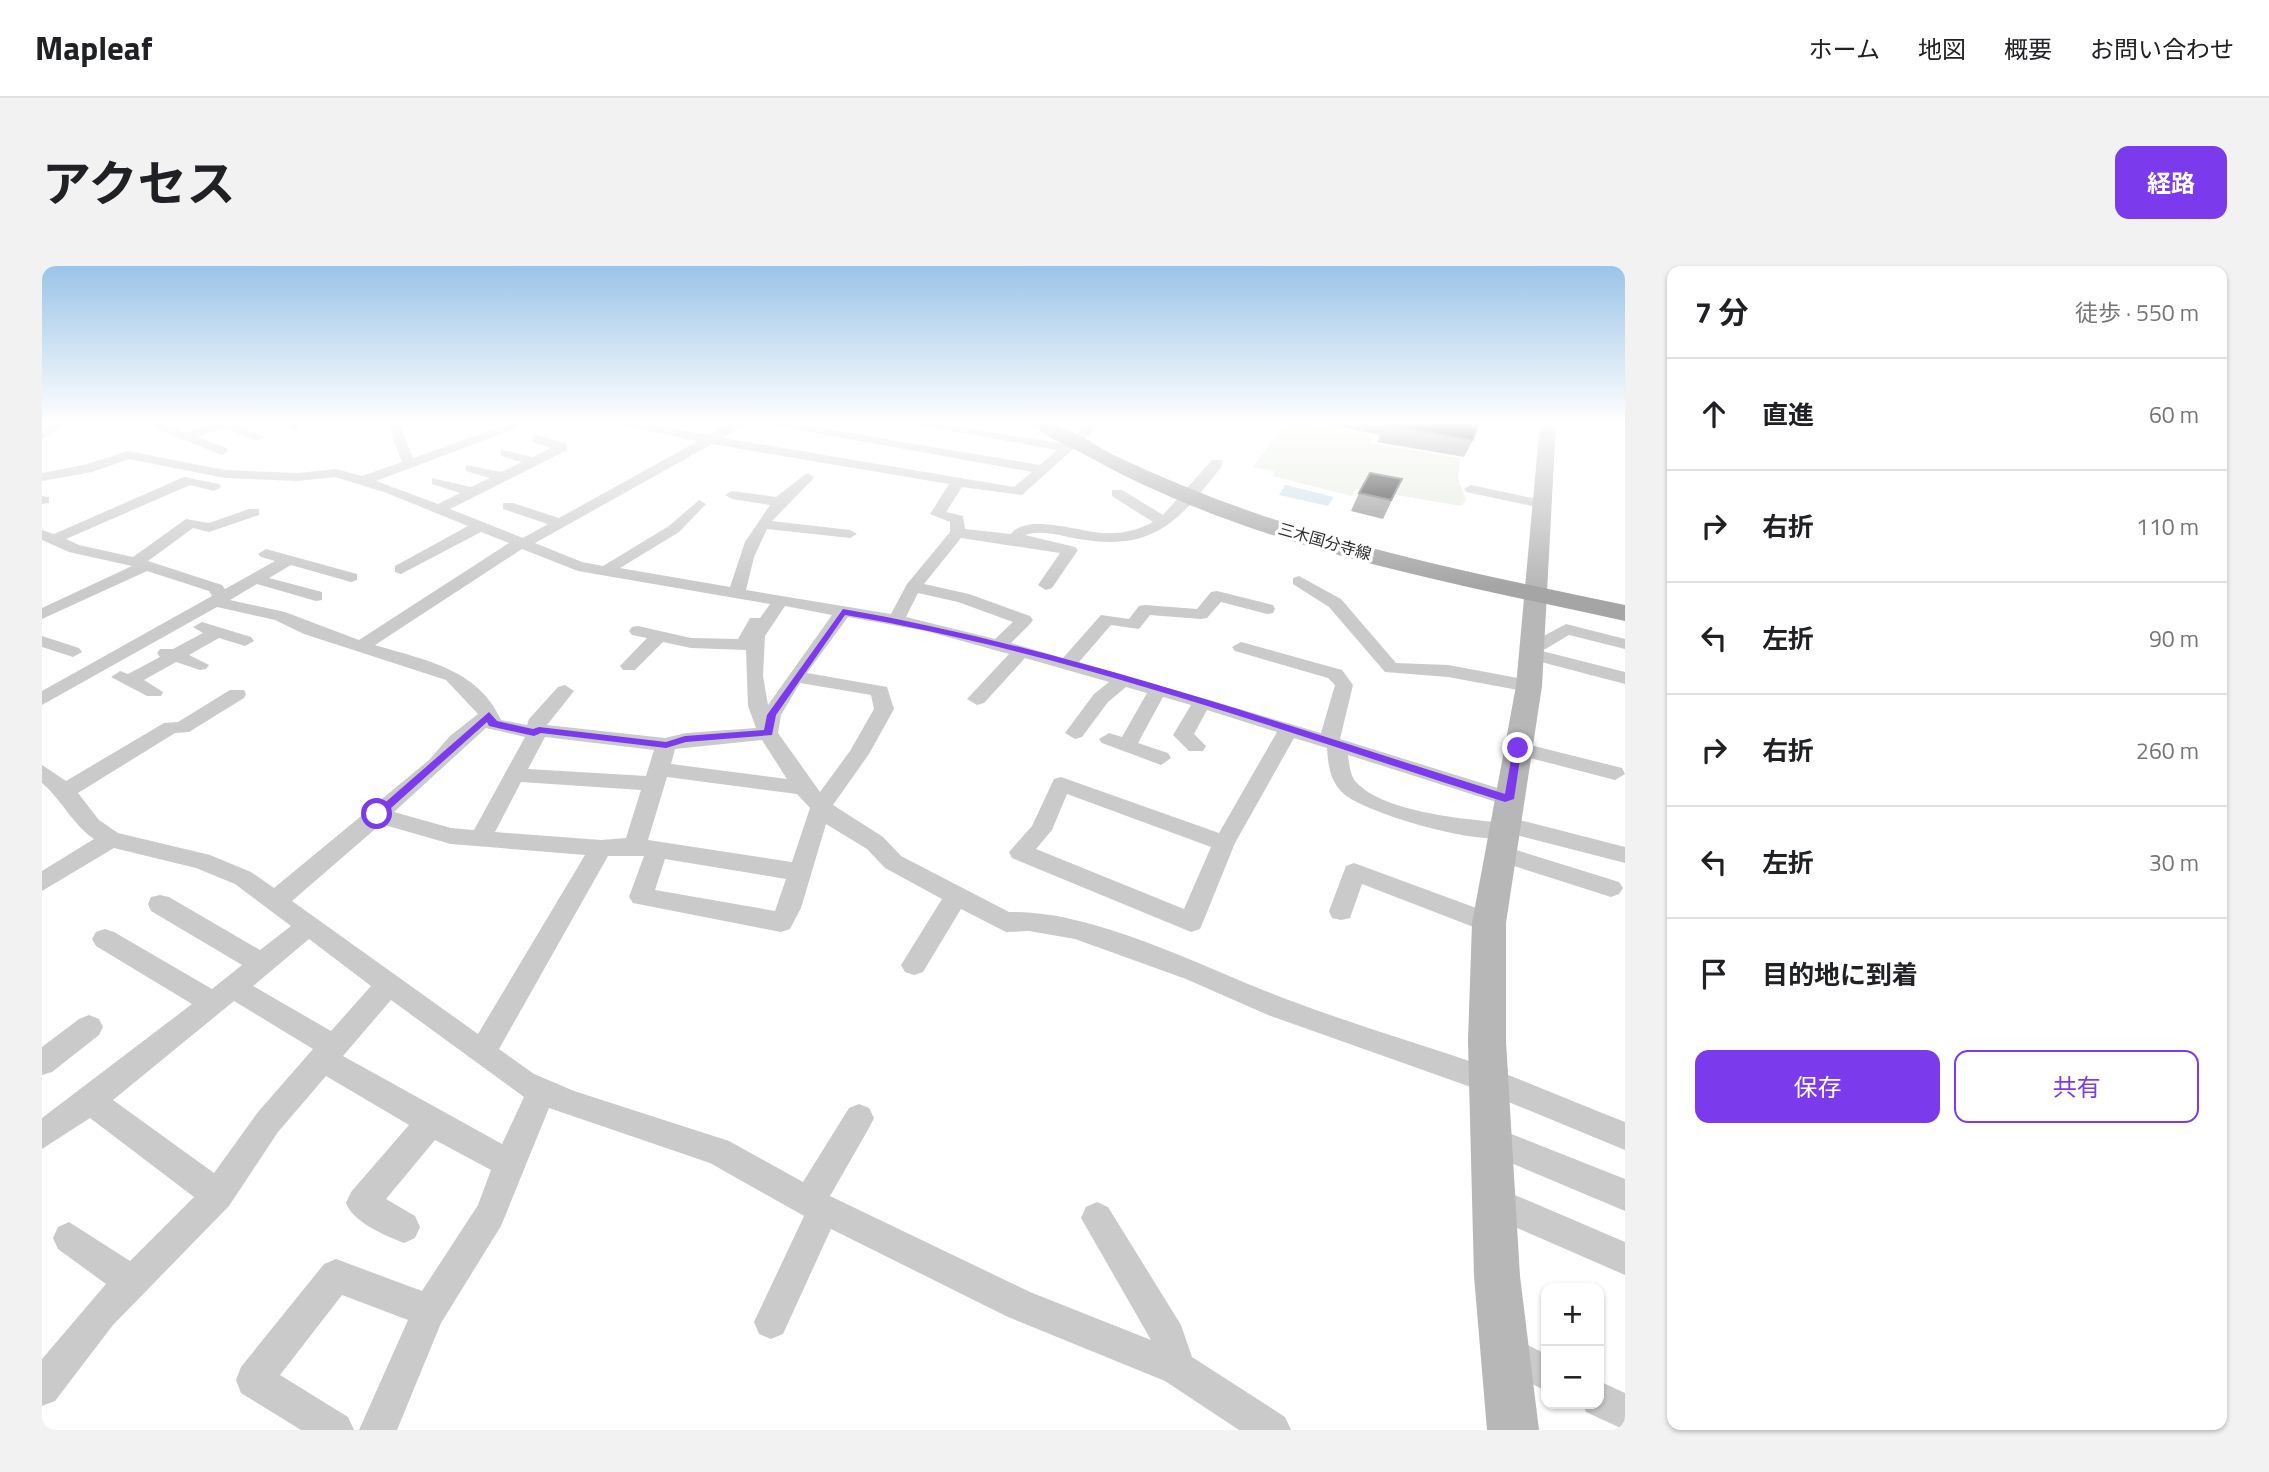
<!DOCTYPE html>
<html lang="ja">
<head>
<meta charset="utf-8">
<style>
	:root { --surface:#fff; --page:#f2f2f2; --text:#202124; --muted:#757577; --line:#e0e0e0; --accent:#7c3aed }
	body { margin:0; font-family:"Titillium Web","Noto Sans JP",sans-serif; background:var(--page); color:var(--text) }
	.controls { position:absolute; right:21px; bottom:21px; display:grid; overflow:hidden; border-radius:14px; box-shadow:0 2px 5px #0004 }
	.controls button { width:63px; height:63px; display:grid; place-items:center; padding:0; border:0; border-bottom:2px solid var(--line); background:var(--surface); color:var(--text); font:35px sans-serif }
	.stop { position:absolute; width:21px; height:21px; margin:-16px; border:5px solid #7c3aed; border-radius:50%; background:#fff }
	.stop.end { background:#7c3aed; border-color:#fff; box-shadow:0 2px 7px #0008 }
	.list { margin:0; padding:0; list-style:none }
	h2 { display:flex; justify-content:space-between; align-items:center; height:91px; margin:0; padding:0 28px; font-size:30px }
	h2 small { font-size:23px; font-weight:400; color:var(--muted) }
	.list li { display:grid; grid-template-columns:46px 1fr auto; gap:21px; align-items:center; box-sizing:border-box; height:112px; padding:0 28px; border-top:2px solid var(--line) }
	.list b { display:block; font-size:26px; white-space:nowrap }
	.list em { font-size:23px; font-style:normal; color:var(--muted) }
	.actions { display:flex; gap:14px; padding:21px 28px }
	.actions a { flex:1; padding:16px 0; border:2px solid var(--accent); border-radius:14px; text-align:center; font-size:24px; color:var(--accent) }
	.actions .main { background:var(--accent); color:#fff }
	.icon { flex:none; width:38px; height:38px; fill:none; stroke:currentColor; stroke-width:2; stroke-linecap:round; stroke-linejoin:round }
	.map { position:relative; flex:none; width:1583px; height:1164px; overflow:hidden; border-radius:14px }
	header { display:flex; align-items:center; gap:42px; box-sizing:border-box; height:98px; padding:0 35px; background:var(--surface); border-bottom:2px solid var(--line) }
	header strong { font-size:33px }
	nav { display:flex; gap:38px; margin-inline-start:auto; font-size:24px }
	.intro { display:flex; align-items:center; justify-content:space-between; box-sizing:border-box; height:168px; padding:0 42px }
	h1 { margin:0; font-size:49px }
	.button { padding:18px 32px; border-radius:14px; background:var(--accent); color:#fff; font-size:24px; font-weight:700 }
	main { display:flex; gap:42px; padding:0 42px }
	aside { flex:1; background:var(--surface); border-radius:14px; box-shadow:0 2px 5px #0004 }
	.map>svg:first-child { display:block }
</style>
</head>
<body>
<header>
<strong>Mapleaf</strong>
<nav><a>ホーム</a><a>地図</a><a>概要</a><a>お問い合わせ</a></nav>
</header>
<div class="intro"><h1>アクセス</h1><a class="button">経路</a></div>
<main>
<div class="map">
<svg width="1583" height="1164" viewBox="0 0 1583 1164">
	<rect width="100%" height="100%" fill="#fff"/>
	<path fill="#e3eadc" d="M1244 157H1267L1332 170 1327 177 1418 192 1416 213 1424 234 1419 240 1314 222 1310 230 1231 210 1232 205 1211 201Z"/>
	<path fill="#c9dbe8" d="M1243 219H1244L1292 231 1286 240 1237 229Z"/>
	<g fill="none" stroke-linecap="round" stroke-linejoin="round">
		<path fill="#cacaca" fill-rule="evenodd" d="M13 157H28L0 173V164Z
			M100 157H118L144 167 172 157H190L222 171 216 175 181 162 155 171 185 182 186 185 180 189Z
			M236 157H255L260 161 254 165Z
			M345 157H357L371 192 470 157H488L334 215 396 238 418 227 390 218V212L429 221 448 212 424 205V199L459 206 480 196 459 190V184L491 191 509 182 491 176V170L495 169 525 178V184L408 243 481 272 506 258 461 243V237H471L517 252 656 175 567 157H595L667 169 689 157H704L681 172 972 221 990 206 719 157H747L998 199 1015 184 864 157H894L1023 178 1047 157H1060L980 229 920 221 904 246 921 250 923 263 969 268C985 246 1040 267 1064 267 1081 268 1096 264 1111 256L1070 230V224H1080L1121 249 1170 194H1180V200C1137 255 1112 286 1037 273 1020 270 1000 263 983 269L1033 281 1036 284 1010 322 1004 324 996 319 1018 287 919 272 882 318 927 328 988 350 991 354 988 358 969 377 1021 392 1059 349 1087 353 1097 340 1103 339 1155 343 1169 326 1175 325 1231 339 1233 343 1231 347 1225 348 1179 336 1165 352 1159 353 1108 349 1097 363 1069 359 1037 396 1279 467 1293 419 1286 412 1193 385 1190 381 1199 376 1300 404 1311 419 1298 473 1475 528 1478 533 1475 538 1467 540 1306 489C1307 497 1308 508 1313 515 1339 545 1414 552 1452 556L1462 550 1583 581V597L1470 568C1451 585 1321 547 1301 527 1288 515 1286 499 1285 482L1252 472 1193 577 1161 656 1158 663 1149 666 970 592 967 586 990 560 1012 513 1019 511 1177 567 1235 466 1165 444 1152 468 1164 480 1161 485H1147L1131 469 1149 439 1121 431 1096 477 1126 487 1129 492 1119 499 1060 477 1057 473 1067 467 1080 471 1105 427 1084 421 1066 436 1040 471 1033 473 1023 467 1052 428 1067 416 983 392 942 437 935 439 925 433 967 388 884 365 806 351 765 407 845 421 852 443 827 488 791 539 841 571 859 590 967 646C1050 643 1165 703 1244 733 1310 758 1378 778 1445 801 1491 818 1537 838 1583 856V884L1440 825 1226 749 1144 713 1033 673 987 665 964 666 919 643 881 706 872 709 863 706 859 699 900 633 843 602 825 583 784 558 759 642 748 663 739 666 591 637 587 631 602 590H566L457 783 492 808 532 825 687 875 761 916 807 842 817 838 827 842 832 852 827 862 788 930 988 1026 1109 1074 1039 952 1044 941 1055 936 1066 941 1139 1059 1150 1091 1243 1151 1249 1164H1197L1123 1115 966 1051 789 963 741 1068 729 1073 717 1068 712 1056 762 950 668 897 507 842 459 960 399 1057 355 1164H317L366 1054 300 1029 238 1109 306 1151 312 1164H259L199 1127 194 1114 199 1101 282 998 294 993 380 1025 436 939 449 904 393 874 344 933 373 950 378 961 373 972 362 977C342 969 312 957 304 937L309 926 367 859 284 810 236 866 187 940 71 1059 13 1135 0 1140V1093L64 1018 16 983 11 972 16 961 27 956 88 995 152 931 48 852 0 883V852L150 738 54 680 50 673 54 666 63 663 72 666 170 723 200 699 109 645 106 638 109 631 118 629 127 631 218 684 249 660 193 618 154 602 72 582 0 625V605L52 573C31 559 20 534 0 517V499L24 515 122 457 136 456 188 424H202L204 428 202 432 147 466 133 467 36 527 57 554 76 567 168 589 209 606 232 622 387 494 408 470 436 448 404 414 262 368 233 354 175 341 0 439V425L170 330 167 325 105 305 0 353V342L90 300 27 286 0 274V264L12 268 142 211 177 218 179 221 172 225 148 219 24 273 37 279 91 291 144 253 167 257 207 243H217V249L167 266 151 262 106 295 180 319 183 323 233 295 219 291 216 288 224 283 315 308V314L309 316 249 299 227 312 280 326V334L274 335 215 318 188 334 243 346 317 374 467 277 439 266 359 308 353 306V300L426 260 342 226 293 211 256 215 183 212 87 193 50 206 0 215V207L42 199 86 185 183 204 256 207 294 203 320 210 360 196ZM670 178 907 218 888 248 908 256V266L865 318 849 348 704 324 712 291 725 263 808 272 815 268 808 264 730 255 770 214 772 211 765 207 734 231 690 225 683 229 690 233 728 239 703 276 688 321 578 302 637 266 664 238 657 234 627 260 561 300 540 296 493 277ZM480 283 536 305 728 338 718 352H708L696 373 649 372 596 360 590 361 587 365 590 369 605 372 578 400 581 404H593L621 376 649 382 704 384 706 440 714 462 644 467 623 472 505 459 532 425 523 419 516 421 487 453 485 459 459 454C436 402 381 394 333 379ZM876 327 916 336 971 356 953 373 864 351ZM743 340 790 349 726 439 721 410 723 370ZM758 417 829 429 832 443 808 485 778 526 736 467 739 449ZM444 462 483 471 432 564 409 562 352 546ZM503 471 612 484 604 510 486 503ZM720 474 745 513 629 498 633 483ZM625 511 755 528 768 542 750 596 606 574ZM479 516 599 524 584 572 559 574 453 566ZM1025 528 1169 581 1142 643 994 583 1010 564ZM339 558 409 578 543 589 436 768 250 635ZM623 593 744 613 733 645 613 624ZM267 673 329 720 289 765 211 720ZM349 734 482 831 460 878 301 790ZM192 735 271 783 216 846 172 907 71 834Z
			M1429 219 1499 234 1506 238 1499 242 1424 226 1422 223Z
			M0 230 7 231V237L0 238Z
			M1257 310 1299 333 1354 397 1406 399 1487 414 1496 420 1487 426 1406 411 1343 406 1287 341 1251 318V312Z
			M160 356 209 371 212 375 203 380 177 372 147 389 167 399 164 403 158 404 134 396 102 414 121 426 119 430H105L69 411 78 405 86 408 118 391 115 387 118 383H131L161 367 151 361Z
			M1524 358 1583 373V383L1527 369 1500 385 1583 406V418L1484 392 1481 388 1485 379Z
			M0 370 37 382 40 386 31 391 0 381Z
			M1476 476 1580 502 1583 508 1573 514 1469 487 1466 482Z
			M1458 579 1577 616 1581 622 1577 628 1569 631 1450 593 1447 587 1450 581Z
			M1312 597 1456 650 1459 657 1456 664 1447 667 1320 618 1308 652 1299 654 1290 652 1287 645 1304 600Z
			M47 749 57 753 61 761 57 769 10 806 0 809V781L37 753Z
			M1449 860 1583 913V945L1438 884 1434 874 1438 864Z
			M1452 920 1583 976V1009L1441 947 1436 936 1441 925Z
			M1463 1068 1504 1088V1125L1451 1098 1445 1086 1451 1074Z
			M1557 1115 1583 1127V1164L1544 1146 1541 1138H1557Z"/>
		<path fill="#b7b7b7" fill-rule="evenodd" d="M1498 157H1514L1500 420 1464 657V775L1478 1010 1497 1164H1445L1432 1010 1426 775 1430 657 1474 420Z"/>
		<path fill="#a5a5a5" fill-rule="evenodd" d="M991 157C1028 157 1046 177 1078 192 1123 213 1169 232 1216 248 1335 289 1460 313 1583 339V355C1400 315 1205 281 1040 187 1025 179 1001 171 991 157Z"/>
	</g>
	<path fill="#8a8a8a" d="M1279 157H1437L1431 174 1422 191 1335 176 1338 169Z
		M1360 213 1341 253 1309 245 1317 227Z"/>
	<path fill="#141414" stroke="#5a5a5a" stroke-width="2" d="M1344 157H1437L1431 174 1343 159Z
		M1328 207 1360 213 1349 234 1317 227Z"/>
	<linearGradient id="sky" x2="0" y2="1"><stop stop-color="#9bc4e8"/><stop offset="0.49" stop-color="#fff"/><stop offset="1" stop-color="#fff" stop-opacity="0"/></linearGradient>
	<rect width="1583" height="320" fill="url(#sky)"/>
	<path fill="#7c3aed" d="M801 343C1026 382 1245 460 1463 528L1471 482 1480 480 1472 533 1463 536C1246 467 1028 387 803 349L734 449 730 469 644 476 624 482 499 467 492 470 447 460 445 456 339 551 330 548 447 446 455 455 491 463 497 461 624 476 643 470 722 464 725 449Z"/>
	<g text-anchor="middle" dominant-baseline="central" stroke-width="7" stroke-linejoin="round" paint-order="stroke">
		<g font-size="16" fill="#2d2d2d" stroke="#fff">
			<text transform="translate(1283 275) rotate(16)">三木国分寺線</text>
		</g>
	</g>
</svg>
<div class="controls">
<button>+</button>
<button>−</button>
</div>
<div class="stop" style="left:335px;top:548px"></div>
<div class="stop end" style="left:1476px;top:482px"></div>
</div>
<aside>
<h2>7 分<small>徒歩 · 550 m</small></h2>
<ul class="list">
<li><svg class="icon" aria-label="ahead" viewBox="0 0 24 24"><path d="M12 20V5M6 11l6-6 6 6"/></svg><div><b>直進</b></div><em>60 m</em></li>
<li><svg class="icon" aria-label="right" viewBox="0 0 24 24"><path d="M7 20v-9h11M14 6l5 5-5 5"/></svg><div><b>右折</b></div><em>110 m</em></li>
<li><svg class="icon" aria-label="left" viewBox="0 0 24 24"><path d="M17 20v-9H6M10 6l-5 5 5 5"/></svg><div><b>左折</b></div><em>90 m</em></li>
<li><svg class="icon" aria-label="right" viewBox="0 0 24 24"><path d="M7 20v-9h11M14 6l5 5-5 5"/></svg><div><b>右折</b></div><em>260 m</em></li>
<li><svg class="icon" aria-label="left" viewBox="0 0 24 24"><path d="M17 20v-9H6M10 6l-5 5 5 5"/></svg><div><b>左折</b></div><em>30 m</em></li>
<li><svg class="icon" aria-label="arrive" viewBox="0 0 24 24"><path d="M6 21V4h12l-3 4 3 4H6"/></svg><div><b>目的地に到着</b></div></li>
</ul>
<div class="actions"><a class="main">保存</a><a>共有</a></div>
</aside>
</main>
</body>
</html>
